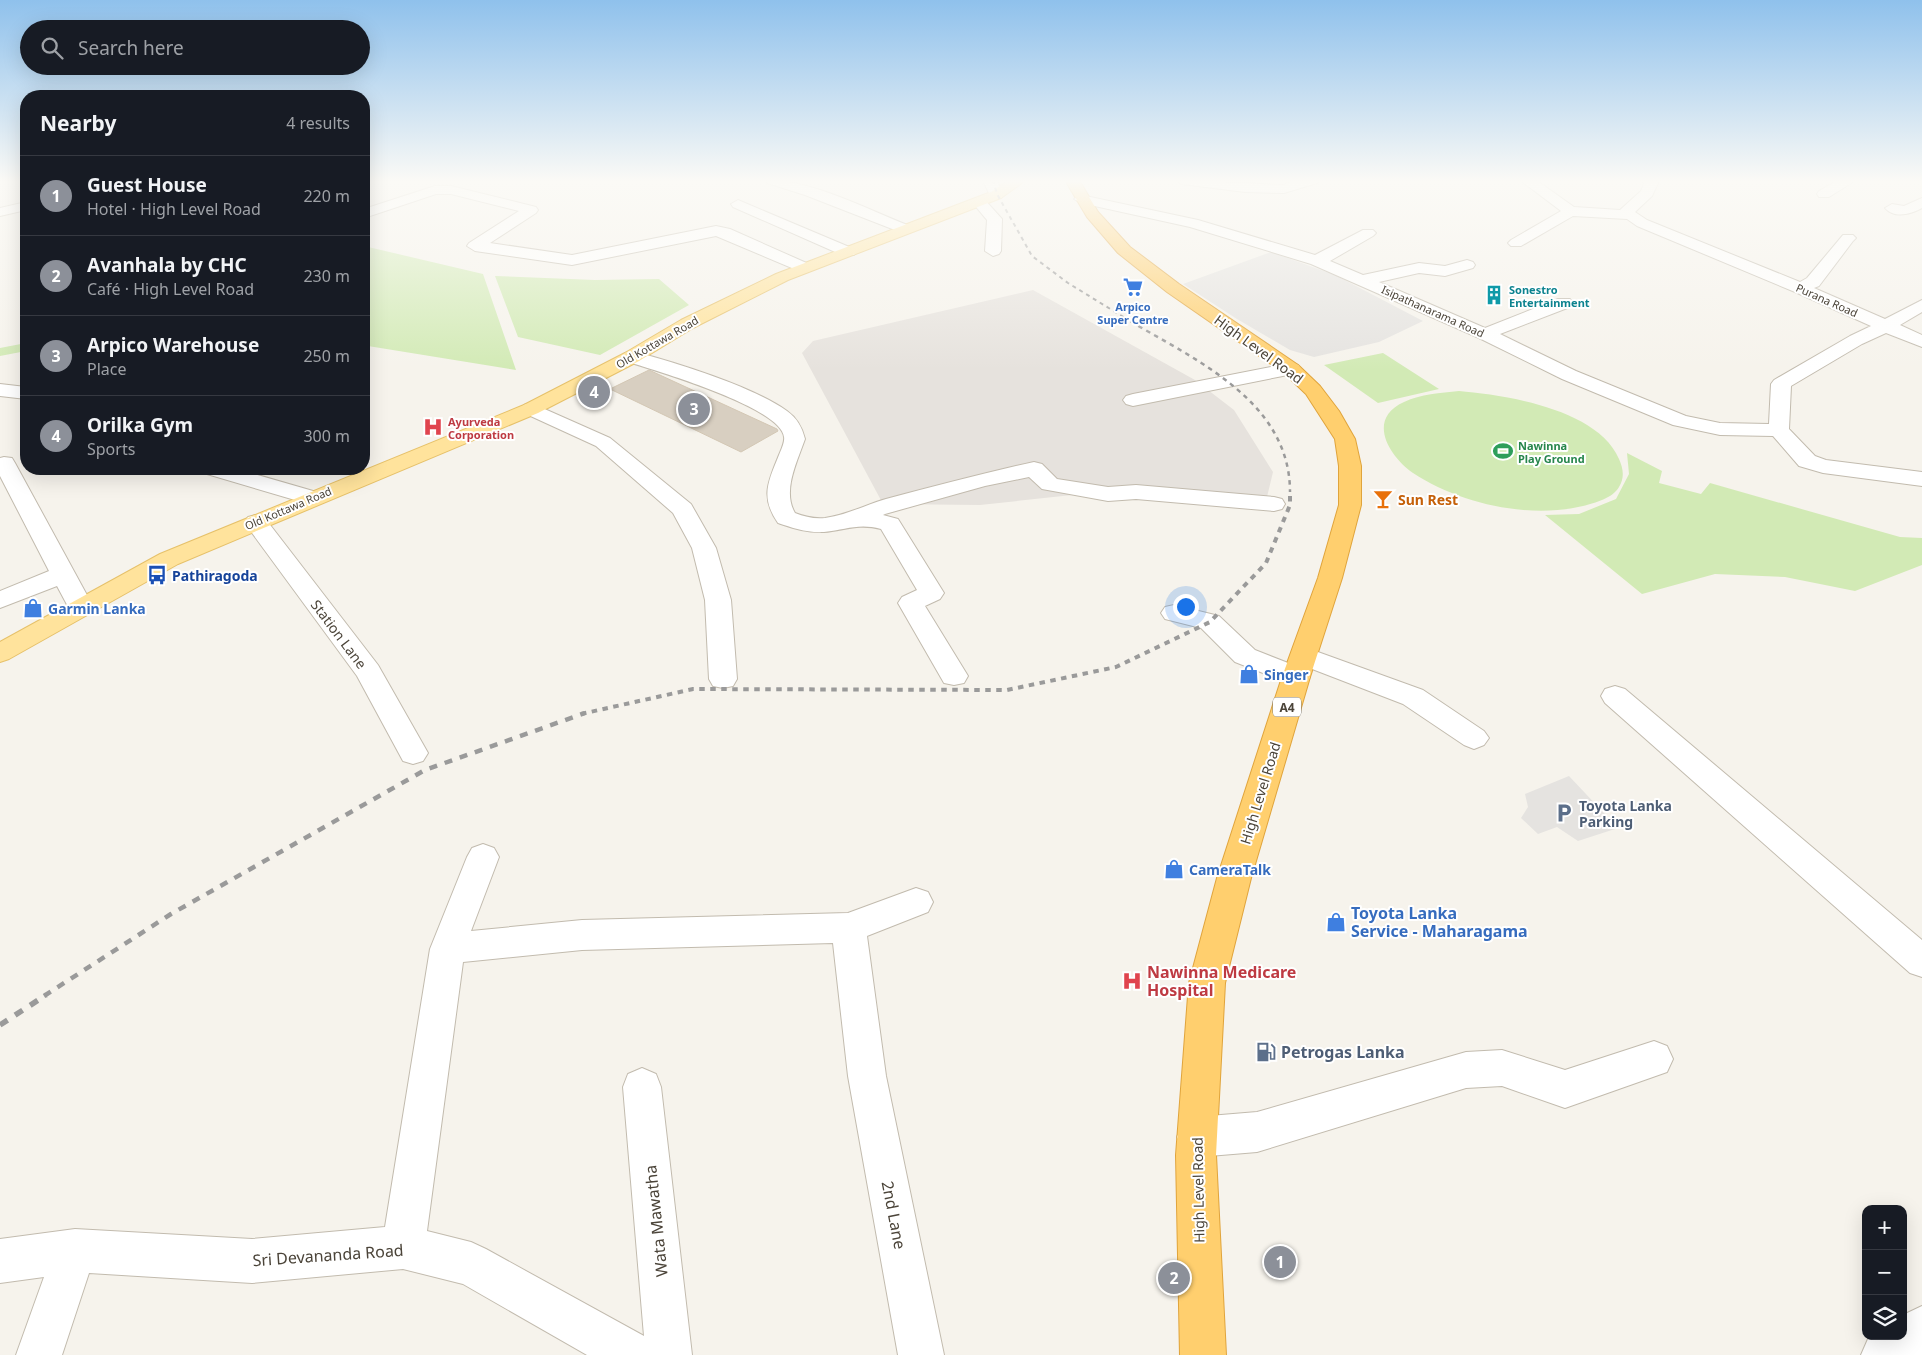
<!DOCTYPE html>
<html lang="en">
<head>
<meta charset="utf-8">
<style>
	:root { --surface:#171b24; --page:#242831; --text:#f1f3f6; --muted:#9ea1a6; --line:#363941; --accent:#8c9099 }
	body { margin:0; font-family:"Noto Sans",sans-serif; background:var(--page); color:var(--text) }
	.controls { position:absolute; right:15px; bottom:15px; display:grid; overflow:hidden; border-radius:10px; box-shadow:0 5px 20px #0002 }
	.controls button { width:45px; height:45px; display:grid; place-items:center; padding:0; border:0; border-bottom:1px solid var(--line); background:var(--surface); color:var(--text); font:25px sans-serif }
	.you { position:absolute; left:1185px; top:606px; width:18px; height:18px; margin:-12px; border:4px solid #fff; border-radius:50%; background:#1a73e8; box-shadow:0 0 0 8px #1a73e833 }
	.badge { display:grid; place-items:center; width:32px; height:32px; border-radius:50%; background:var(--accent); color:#fff; font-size:16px; font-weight:700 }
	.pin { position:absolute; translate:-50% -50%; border:2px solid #fff; box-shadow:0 1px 5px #0006 }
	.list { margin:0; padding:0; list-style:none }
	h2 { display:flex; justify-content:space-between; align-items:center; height:65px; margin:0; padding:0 20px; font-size:21px }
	h2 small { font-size:16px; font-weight:400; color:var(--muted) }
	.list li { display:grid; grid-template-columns:32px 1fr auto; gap:15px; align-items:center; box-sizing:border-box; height:80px; padding:0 20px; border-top:1px solid var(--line) }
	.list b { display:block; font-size:19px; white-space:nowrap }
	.list p { margin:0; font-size:16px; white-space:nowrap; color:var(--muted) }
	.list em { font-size:16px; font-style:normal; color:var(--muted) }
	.icon { flex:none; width:28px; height:28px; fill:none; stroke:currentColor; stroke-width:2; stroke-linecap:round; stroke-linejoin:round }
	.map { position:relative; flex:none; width:1922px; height:1355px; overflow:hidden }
	.search { position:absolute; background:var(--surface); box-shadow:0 5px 20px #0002; left:20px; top:20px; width:350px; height:55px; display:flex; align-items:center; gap:12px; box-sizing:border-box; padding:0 18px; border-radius:28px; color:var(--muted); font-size:19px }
	.panel { position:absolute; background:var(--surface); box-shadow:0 5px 20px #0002; left:20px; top:90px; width:350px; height:385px; border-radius:20px }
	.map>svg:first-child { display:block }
</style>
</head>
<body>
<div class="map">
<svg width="1922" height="1355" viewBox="0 0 1922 1355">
	<rect width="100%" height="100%" fill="#f6f3ec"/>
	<path fill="#e6e2dd" d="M1033 290 1195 380 1234 410 1273 472 1266 501 1119 490 980 505 883 504 802 353 813 341Z"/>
	<path fill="#d2eab5" d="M364 246 483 274 516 370 368 346 364 348Z
		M495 276 595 280 659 279 689 305 600 355 518 337Z
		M26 343V351L0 356V348Z
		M1383 353 1439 389 1378 403 1324 365Z
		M1459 391C1506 395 1598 409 1619 459 1623 468 1625 477 1619 487 1613 498 1595 503 1583 506 1529 519 1460 504 1413 473 1389 456 1366 419 1404 402 1421 394 1440 393 1459 391Z
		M1627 453 1662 471 1659 483 1701 494 1710 483 1900 537 1922 538V565L1855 591 1785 577 1715 574 1642 594 1545 515 1579 514 1616 499 1629 474Z"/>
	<path fill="#e5e3e0" d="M1271 252 1335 275 1423 321 1379 342 1314 357 1290 350 1237 319 1183 284Z
		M1569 776 1618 828 1578 841 1557 827 1538 834 1521 818 1528 807 1525 794Z"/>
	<path fill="#d8cfc1" stroke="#d3c7b4" d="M649 370 777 429 778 431 741 452 610 389Z"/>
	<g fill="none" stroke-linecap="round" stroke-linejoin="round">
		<defs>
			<path id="minor" d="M765 180C813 180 866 209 910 226L913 229 910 232H900L805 195 767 183Z
				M983 180H997L1003 195 1001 198H991Z
				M1175 180 1283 185 1297 180H1319L1317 183 1284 193 1245 192 1182 184Z
				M1520 180H1536L1574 207 1620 210 1641 191 1644 184 1641 180H1656L1658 183 1652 196 1635 212 1647 220 1800 282 1807 278 1843 235H1853L1856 238 1853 241 1819 286 1814 288 1885 319 1922 300V312L1900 325 1922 335V347L1886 333 1862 344 1791 386 1789 429 1815 456 1826 460 1922 472V486L1823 473 1799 466 1773 436 1720 435 1673 425 1562 379 1479 338 1311 264 1190 227 1081 203 1074 199 1081 195 1198 220 1315 255 1363 230H1373L1376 233 1373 236 1330 261 1363 275 1419 263 1445 266 1467 260 1473 262 1475 265 1473 268 1445 276 1419 273 1379 282 1485 328 1558 299H1570L1573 303 1570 307 1500 334 1576 371 1686 416 1720 423 1769 424 1771 384 1774 380 1850 336 1871 326 1795 292 1637 226 1627 219 1573 216 1521 246H1511L1508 243 1511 240 1561 211Z
				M1838 180H1856L1829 197H1819L1817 194 1819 191Z
				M435 186H451L536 207 538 210 536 213 490 243 572 255 716 226 730 229 811 265 813 268 805 273 799 271 716 236 572 265 475 251 467 246 469 243 519 211 451 194H436L364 218V209Z
				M979 198 984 199 1002 219 1001 251 999 254 993 256 985 251 987 220 972 202Z
				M1922 198V208C1911 214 1895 219 1885 208L1892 204 1904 206Z
				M738 200 854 249 856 252 854 255H842L733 207 731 204Z
				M26 202V210L0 216V208Z
				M632 351C674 362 752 386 787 411 797 418 802 427 805 439 797 462 782 491 795 513 805 517 814 519 825 518 847 515 865 505 886 499 935 486 984 473 1034 462L1042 464 1057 479 1108 487 1136 485 1274 497 1282 499 1285 504 1282 509 1274 511 1136 499 1108 501 1042 489 1029 477 985 486 885 514 883 515 898 519 944 593 940 599 925 606 968 676 964 683 954 685 944 683 898 603 902 597 917 590 881 529C858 523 846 530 824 532 807 533 793 528 778 523 760 497 768 482 779 455 781 450 785 442 784 437 781 407 654 370 625 361L623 357 625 353Z
				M1291 363 1298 365 1301 369 1298 373 1133 406 1126 404 1123 400 1126 396 1133 394Z
				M0 384 26 387V399L0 396Z
				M531 403 610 438 691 504 716 548 731 600 737 679 733 686 723 688 713 686 709 679 705 600 692 548 673 513 596 446 524 413 521 409 524 405Z
				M4 457 12 458 15 463 94 608 90 614 81 616 72 614 57 586 0 608V591L49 571 0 476V458Z
				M204 469H237L320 493 323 498 320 503 312 505 207 474Z
				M256 515 264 517 378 665 428 753 423 761 413 764 403 761 357 676 244 522 248 517Z
				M1174 605 1219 616 1255 650 1306 670 1310 677 1306 684 1296 686 1235 662 1201 628 1165 619 1161 613 1165 607Z
				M1304 647 1423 690 1484 731 1489 738 1484 745 1474 749 1464 745 1403 704 1294 662 1291 656 1294 650Z
				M1615 686 1625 689 1922 940V977L1910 973 1605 703 1601 696 1605 689Z
				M483 844 494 848 499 857 471 931 582 920 848 913 916 888 928 892 933 902 928 912 867 936 886 1076 944 1355H898L848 1076 833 943 582 950 463 962 427 1231 471 1242 486 1249 644 1336 623 1087 628 1074 642 1068 656 1074 661 1087 692 1355H587L463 1284 403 1269 252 1283 89 1273 62 1355H16L44 1277 0 1283V1239L75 1229 252 1239 385 1227 430 949 467 857 472 848Z
				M1654 1041 1667 1046 1673 1059 1667 1072 1565 1108 1502 1086 1466 1088 1257 1152 1197 1157 1183 1151 1177 1137 1183 1123 1197 1117 1257 1112 1466 1052 1502 1050 1565 1070Z
				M1922 1306V1355H1861L1868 1339 1871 1336H1903V1315Z"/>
			<path id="major" d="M1009 180H1026L1001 198 788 280 693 328 639 361 538 413 178 564 9 659 0 662V642L160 554 524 405 625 353 681 320 776 274 991 192Z"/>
			<path id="highway" d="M1065 180H1079L1098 212 1130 247 1179 284 1298 365 1320 386 1339 411 1355 439 1361 466V505L1342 578 1310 677 1251 878 1225 983 1216 1155 1226 1355H1180L1176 1155 1189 983 1217 878 1282 677 1318 578 1339 505V466L1335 439 1306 394 1284 373 1167 292 1118 253 1087 217Z"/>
		</defs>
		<use href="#minor" stroke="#c2bbae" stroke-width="2"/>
		<use href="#major" stroke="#e6c16a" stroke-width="2"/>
		<use href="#highway" stroke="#e0a43c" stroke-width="2"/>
		<use href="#minor" fill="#fff" fill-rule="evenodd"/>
		<use href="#major" fill="#ffe39c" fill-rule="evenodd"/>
		<use href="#highway" fill="#ffcf6e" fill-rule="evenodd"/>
		<path stroke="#9a9a9a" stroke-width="2" stroke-dasharray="4 4" stroke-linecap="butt" d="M993 180 997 194 1032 256 1068 283 1125 318"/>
		<path stroke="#9a9a9a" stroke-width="2.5" stroke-dasharray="4.5 4.5" stroke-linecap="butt" d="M1123 317C1191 358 1290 399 1290 492"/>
		<path stroke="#9a9a9a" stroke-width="4" stroke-dasharray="5.5 5.5" stroke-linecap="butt" d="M581 714 693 689 1007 690 1116 667 1210 622 1266 563 1290 505V491"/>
		<path stroke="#9a9a9a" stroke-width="4.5" stroke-dasharray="8 8" stroke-linecap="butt" d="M44 996 171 914 425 770 585 713"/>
		<path stroke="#9a9a9a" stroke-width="5.5" stroke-dasharray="9 9" stroke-linecap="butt" d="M0 1025 46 995"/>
	</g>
	<linearGradient id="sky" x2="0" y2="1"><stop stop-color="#8fc1ec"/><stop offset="0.49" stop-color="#fbfaf6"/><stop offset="1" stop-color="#fbfaf6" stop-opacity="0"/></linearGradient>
	<rect width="1922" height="370" fill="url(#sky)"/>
	<defs>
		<symbol id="supermarket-bare" viewBox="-9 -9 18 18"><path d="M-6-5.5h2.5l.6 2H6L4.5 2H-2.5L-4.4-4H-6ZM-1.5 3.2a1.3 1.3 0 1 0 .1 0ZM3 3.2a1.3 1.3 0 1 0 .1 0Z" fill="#3f7fe0" stroke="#fff" stroke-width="2.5" paint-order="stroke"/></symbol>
		<symbol id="building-bare" viewBox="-9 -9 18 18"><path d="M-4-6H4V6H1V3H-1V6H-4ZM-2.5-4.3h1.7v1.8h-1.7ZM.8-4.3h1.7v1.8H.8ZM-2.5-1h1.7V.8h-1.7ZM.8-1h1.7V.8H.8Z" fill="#0f9aa8" stroke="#fff" stroke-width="2.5" paint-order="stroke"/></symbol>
		<symbol id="hospital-bare" viewBox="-9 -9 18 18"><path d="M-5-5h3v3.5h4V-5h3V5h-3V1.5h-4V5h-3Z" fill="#e0444e" stroke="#fff" stroke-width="2.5" paint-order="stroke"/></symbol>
		<symbol id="stadium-bare" viewBox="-9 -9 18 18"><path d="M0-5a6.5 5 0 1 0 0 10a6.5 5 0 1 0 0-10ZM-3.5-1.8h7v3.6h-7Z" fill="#2e9e5b" stroke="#fff" stroke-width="2.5" paint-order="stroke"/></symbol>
		<symbol id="bar-bare" viewBox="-9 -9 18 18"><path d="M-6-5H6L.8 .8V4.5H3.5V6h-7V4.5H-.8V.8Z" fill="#e8710a" stroke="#fff" stroke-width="2.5" paint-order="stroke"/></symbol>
		<symbol id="bus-bare" viewBox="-9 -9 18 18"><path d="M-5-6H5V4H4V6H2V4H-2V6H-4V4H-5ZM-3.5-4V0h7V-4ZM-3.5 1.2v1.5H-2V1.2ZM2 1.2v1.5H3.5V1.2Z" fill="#1a4fb4" stroke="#fff" stroke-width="2.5" paint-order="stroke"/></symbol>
		<symbol id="shop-bare" viewBox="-9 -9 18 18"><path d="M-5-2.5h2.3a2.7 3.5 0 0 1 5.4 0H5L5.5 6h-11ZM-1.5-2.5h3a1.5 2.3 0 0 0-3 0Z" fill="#3f7fe0" stroke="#fff" stroke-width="2.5" paint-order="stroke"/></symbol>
		<symbol id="parking-bare" viewBox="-9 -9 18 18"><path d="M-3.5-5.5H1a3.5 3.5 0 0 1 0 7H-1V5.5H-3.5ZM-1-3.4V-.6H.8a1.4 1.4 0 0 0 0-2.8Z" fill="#5c6f8a" stroke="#fff" stroke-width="2.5" paint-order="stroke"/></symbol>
		<symbol id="fuel-bare" viewBox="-9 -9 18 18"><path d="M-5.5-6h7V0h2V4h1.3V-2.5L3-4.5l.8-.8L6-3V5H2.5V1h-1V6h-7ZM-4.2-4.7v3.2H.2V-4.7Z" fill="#5c6f8a" stroke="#fff" stroke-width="2.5" paint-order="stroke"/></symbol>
	</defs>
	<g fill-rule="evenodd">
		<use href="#supermarket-bare" x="1119" y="273" width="28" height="28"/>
		<use href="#building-bare" x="1480" y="281" width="28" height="28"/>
		<use href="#hospital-bare" x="419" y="413" width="28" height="28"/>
		<use href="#stadium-bare" x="1489" y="437" width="28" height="28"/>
		<use href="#bar-bare" x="1369" y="485" width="28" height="28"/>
		<use href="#bus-bare" x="143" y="561" width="28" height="28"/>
		<use href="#shop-bare" x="19" y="594" width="28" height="28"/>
		<use href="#shop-bare" x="1235" y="660" width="28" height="28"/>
		<use href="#parking-bare" x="1550" y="799" width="28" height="28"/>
		<use href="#shop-bare" x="1160" y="855" width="28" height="28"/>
		<use href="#shop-bare" x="1322" y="908" width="28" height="28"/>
		<use href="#hospital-bare" x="1118" y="967" width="28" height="28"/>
		<use href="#fuel-bare" x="1252" y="1038" width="28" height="28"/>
	</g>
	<g text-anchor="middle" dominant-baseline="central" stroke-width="4" stroke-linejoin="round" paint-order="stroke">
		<g font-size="11" font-weight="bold" fill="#0d838f" stroke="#fff" text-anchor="start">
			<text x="1509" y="289">Sonestro<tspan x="1509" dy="13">Entertainment</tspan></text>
		</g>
		<g font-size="11" fill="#4b4439" stroke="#fff">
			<text transform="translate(1827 300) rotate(24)">Purana Road</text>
			<text transform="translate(1433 311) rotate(24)">Isipathanarama Road</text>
			<text transform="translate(657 342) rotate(-30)">Old Kottawa Road</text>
			<text transform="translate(288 508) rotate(-23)">Old Kottawa Road</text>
		</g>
		<g font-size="11" font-weight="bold" fill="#366cbe" stroke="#fff">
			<text x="1133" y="306">Arpico<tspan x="1133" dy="13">Super Centre</tspan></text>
		</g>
		<g font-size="11" font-weight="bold" fill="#be3a42" stroke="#fff" text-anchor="start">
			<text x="448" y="421">Ayurveda<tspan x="448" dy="13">Corporation</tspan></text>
		</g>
		<g font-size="11" font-weight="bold" fill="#27864d" stroke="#fff" text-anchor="start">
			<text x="1518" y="445">Nawinna<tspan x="1518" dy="13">Play Ground</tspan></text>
		</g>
		<rect fill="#fff" stroke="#817c74" stroke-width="1" x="1273" y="697.5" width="28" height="19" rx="4"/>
		<g font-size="12" font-weight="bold" fill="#4b4439">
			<text x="1287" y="707">A4</text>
		</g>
		<g font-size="14" fill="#4b4439" stroke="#fff">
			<text transform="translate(1259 349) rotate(36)">High Level Road</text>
			<text transform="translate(339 634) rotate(53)">Station Lane</text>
			<text transform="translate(1260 793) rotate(-73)">High Level Road</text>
			<text transform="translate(1198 1190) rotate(-91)">High Level Road</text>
		</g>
		<g font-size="14" font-weight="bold" fill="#c56008" stroke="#fff" text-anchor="start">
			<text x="1398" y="499">Sun Rest</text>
		</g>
		<g font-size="14" font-weight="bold" fill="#164399" stroke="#fff" text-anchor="start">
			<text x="172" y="575">Pathiragoda</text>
		</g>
		<g font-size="14" font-weight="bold" fill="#366cbe" stroke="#fff" text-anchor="start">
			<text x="48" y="608">Garmin Lanka</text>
			<text x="1264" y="674">Singer</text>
			<text x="1189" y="869">CameraTalk</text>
		</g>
		<g font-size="14" font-weight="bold" fill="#4e5e75" stroke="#fff" text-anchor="start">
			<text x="1579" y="805">Toyota Lanka<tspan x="1579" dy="16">Parking</tspan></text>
		</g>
		<g font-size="16" font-weight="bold" fill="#366cbe" stroke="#fff" text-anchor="start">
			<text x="1351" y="913">Toyota Lanka<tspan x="1351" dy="18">Service - Maharagama</tspan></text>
		</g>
		<g font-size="16" font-weight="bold" fill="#be3a42" stroke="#fff" text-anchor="start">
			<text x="1147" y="972">Nawinna Medicare<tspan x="1147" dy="18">Hospital</tspan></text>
		</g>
		<g font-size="16" font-weight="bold" fill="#4e5e75" stroke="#fff" text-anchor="start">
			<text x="1281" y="1052">Petrogas Lanka</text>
		</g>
		<g font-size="16" fill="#4b4439" stroke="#fff">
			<text transform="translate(894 1215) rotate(79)">2nd Lane</text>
			<text transform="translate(656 1221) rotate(-96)">Wata Mawatha</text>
			<text transform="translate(328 1255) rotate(-4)">Sri Devananda Road</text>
		</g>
	</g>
</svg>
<div class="controls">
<button>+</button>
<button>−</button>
<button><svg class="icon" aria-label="layers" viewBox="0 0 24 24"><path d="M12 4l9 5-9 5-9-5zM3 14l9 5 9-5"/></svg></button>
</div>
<div class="you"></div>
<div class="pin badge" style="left:1280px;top:1262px">1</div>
<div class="pin badge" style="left:1174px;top:1278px">2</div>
<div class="pin badge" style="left:694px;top:409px">3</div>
<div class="pin badge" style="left:594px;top:392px">4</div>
<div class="search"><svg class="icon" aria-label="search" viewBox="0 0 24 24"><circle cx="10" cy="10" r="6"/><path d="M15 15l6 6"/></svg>Search here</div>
<section class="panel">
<h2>Nearby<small>4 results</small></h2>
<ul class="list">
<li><span class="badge">1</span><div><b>Guest House</b><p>Hotel · High Level Road</p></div><em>220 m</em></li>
<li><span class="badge">2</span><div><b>Avanhala by CHC</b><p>Café · High Level Road</p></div><em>230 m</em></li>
<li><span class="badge">3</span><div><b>Arpico Warehouse</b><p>Place</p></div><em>250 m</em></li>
<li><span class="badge">4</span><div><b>Orilka Gym</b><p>Sports</p></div><em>300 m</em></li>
</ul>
</section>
</div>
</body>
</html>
